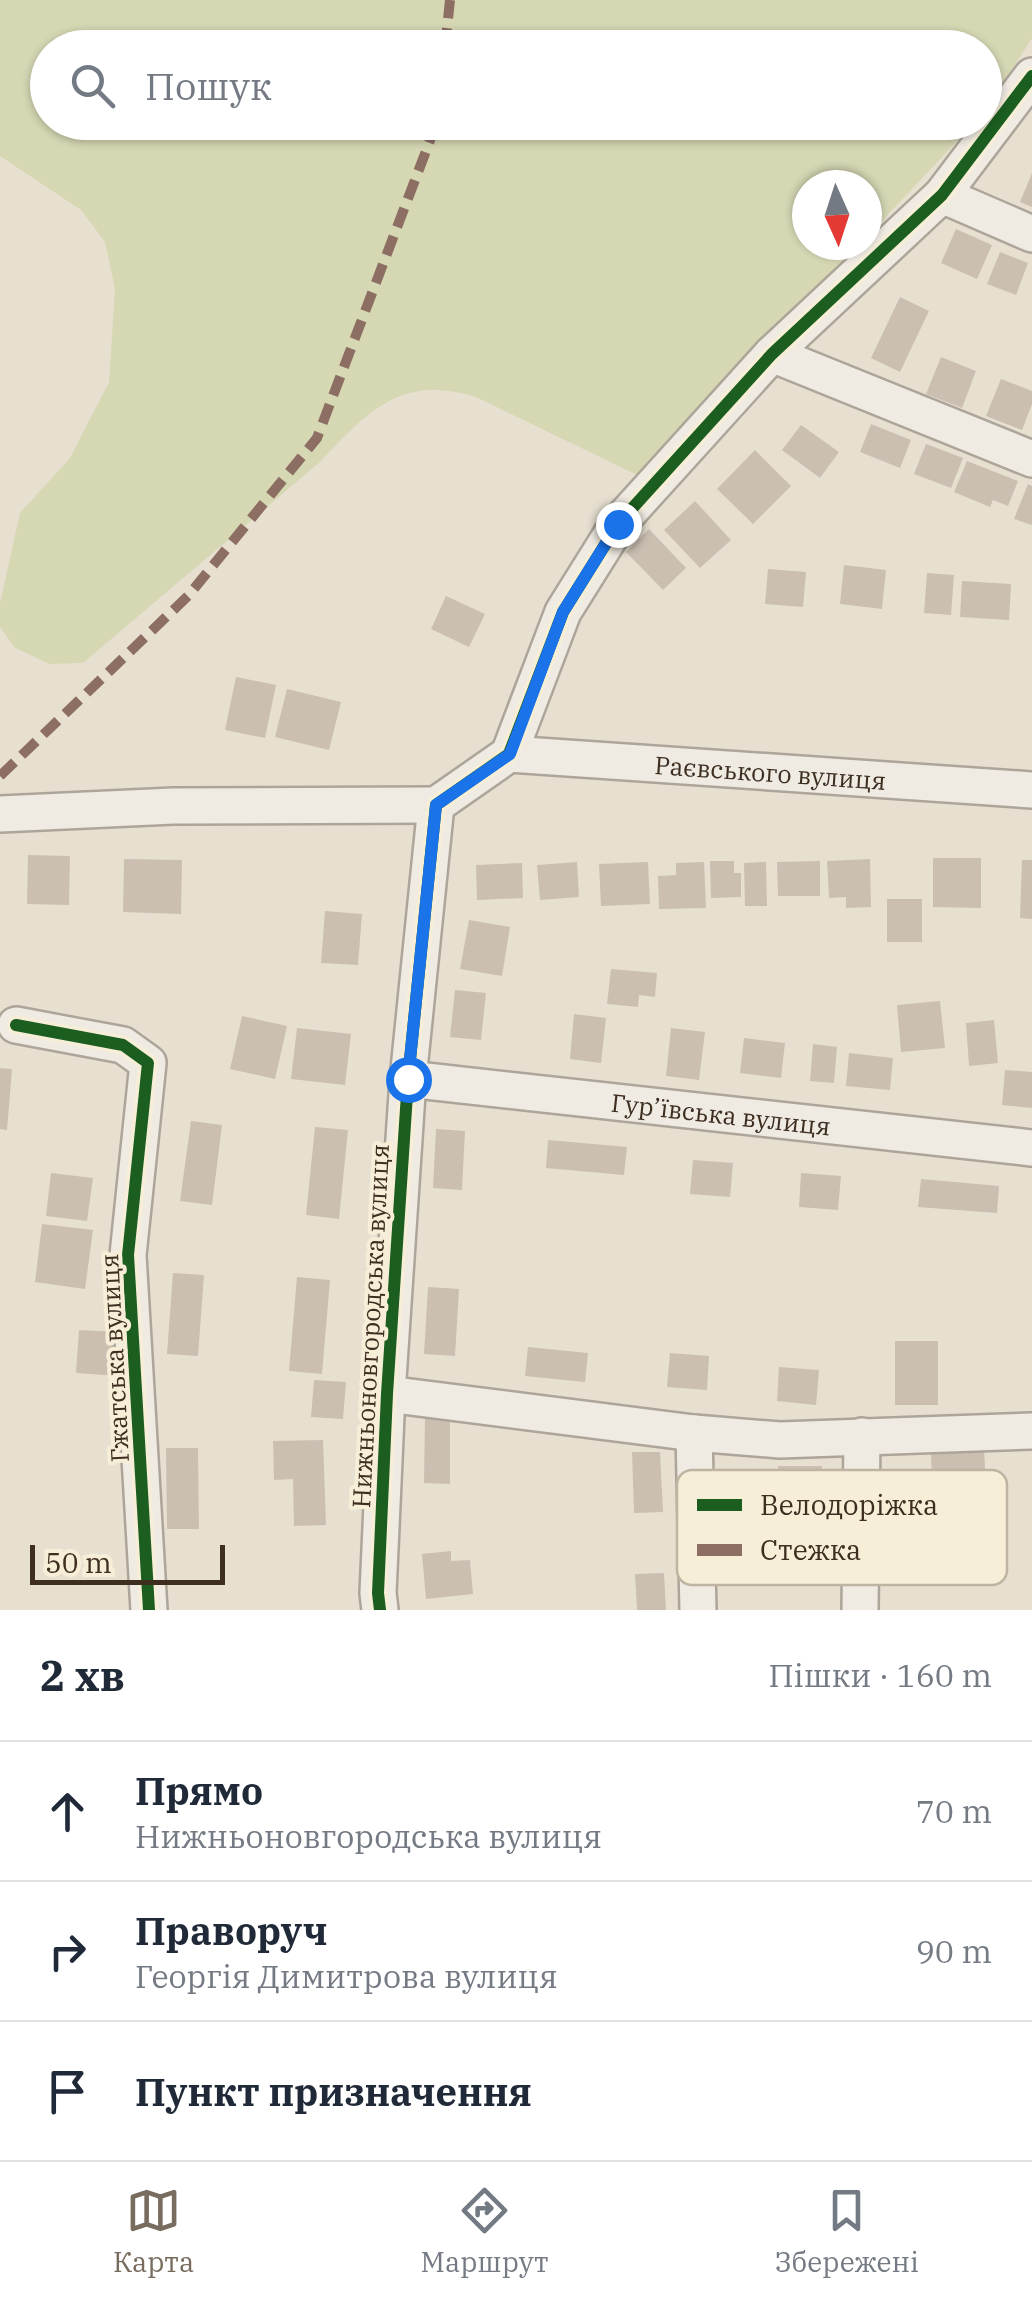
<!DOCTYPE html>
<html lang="uk">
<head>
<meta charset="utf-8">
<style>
	:root { --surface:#fff; --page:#f6f6f7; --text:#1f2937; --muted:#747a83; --line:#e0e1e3; --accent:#786c5e }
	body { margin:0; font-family:"IBM Plex Serif",serif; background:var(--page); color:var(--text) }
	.compass { position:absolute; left:792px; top:170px; width:90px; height:90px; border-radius:50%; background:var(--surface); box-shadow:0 2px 8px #0004; rotate:177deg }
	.scale { position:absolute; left:30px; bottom:25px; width:195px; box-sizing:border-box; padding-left:10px; border:5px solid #3d2e20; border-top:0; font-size:28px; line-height:35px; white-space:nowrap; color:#3d2e20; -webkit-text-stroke:8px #f7eed8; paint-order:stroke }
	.stop { position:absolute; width:30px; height:30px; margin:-22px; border:8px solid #1a73e8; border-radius:50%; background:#fff }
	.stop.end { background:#1a73e8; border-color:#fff; box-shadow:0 2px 10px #0008 }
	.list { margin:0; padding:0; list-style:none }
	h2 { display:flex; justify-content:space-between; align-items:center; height:130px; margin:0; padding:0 40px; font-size:42px }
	h2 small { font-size:32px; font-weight:400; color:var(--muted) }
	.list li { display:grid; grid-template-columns:65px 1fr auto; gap:30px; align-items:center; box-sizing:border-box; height:140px; padding:0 40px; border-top:2px solid var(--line) }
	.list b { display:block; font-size:38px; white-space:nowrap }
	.list p { margin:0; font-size:32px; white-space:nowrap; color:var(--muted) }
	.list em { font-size:32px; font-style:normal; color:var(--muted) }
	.icon { flex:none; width:55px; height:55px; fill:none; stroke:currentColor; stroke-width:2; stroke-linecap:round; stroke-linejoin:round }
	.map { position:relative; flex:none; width:1032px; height:1610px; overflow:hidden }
	.search { position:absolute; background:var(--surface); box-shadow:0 2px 8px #0004; left:30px; right:30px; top:30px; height:110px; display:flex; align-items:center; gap:25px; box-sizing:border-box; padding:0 35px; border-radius:55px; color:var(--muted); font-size:38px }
	.sheet { height:550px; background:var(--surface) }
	nav { display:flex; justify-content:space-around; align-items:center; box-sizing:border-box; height:140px; border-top:2px solid var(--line); background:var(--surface); font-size:28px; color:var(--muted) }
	nav a { display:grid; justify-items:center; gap:5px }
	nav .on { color:var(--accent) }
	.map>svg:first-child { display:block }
</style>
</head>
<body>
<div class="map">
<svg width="1032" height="1610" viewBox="0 0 1032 1610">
	<rect width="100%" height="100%" fill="#e7e0d1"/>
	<path fill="#d6d7b3" d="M0 0H1032V38L985 112 984 48H48V122L974 123 867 237V185H807V245H860L643 478 476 397C401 374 368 411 320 462L83 663 49 664 14 647 0 627V603L20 513 70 458 109 382 115 289 105 242 81 210 0 156Z"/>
	<path fill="#cbbfb2" d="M1032 173V207L1020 202Z
		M956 229 992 245 977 279 941 263Z
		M1000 252 1028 263 1016 295 987 284Z
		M900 297 929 311 900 372 871 358Z
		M941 357 976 371 962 408 926 394Z
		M1001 379 1032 391V404L1022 430 986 416Z
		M871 424 911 440 900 468 860 452Z
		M801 425 839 452 820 478 782 450Z
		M926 444 963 458 951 488 914 474Z
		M755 450 791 486 753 524 717 489Z
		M967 461 1018 481 1008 506 993 500 990 507 954 492Z
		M1028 484 1032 486V525L1014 519Z
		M695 501 731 540 700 568 664 530Z
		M649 529 686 568 663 590 626 552Z
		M844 565 886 570 882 609 840 604Z
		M768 569 806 572 803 607 765 604Z
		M927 573 954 575 951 615 924 613Z
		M962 581 1011 584 1009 620 960 617Z
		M446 596 485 614 469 647 431 629Z
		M236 677 276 685 265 738 225 730Z
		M287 689 341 702 329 750 275 737Z
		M28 855 70 856 69 905 27 904Z
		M933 858H981V908L933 907Z
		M124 859 182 860 181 914 123 912Z
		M870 859 871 907 846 908V897L829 898 827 861Z
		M1022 860H1032V919L1020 918Z
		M710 861H734V873H741V897L711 898Z
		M820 861V896H778L777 862Z
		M577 862 579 897 540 900 537 865Z
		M648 862 650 904 601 906 599 864Z
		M704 862 706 908 659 909 658 876 676 875V863Z
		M766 862 767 906H745L744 863Z
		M522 863 523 898 477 900 476 865Z
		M887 899H922V942H887Z
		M325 911 362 914 358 965 321 963Z
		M469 920 510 927 502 976 460 969Z
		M611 969 657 973 655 997 639 995 638 1007 607 1004Z
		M455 990 486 993 481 1040 450 1037Z
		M940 1001 945 1048 901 1052 897 1005Z
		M574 1014 606 1018 601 1063 570 1059Z
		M242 1016 287 1026 275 1079 230 1069Z
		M994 1020 998 1063 969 1066 966 1023Z
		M297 1028 351 1034 345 1085 291 1079Z
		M671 1028 705 1032 699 1080 666 1076Z
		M744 1038 785 1043 781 1078 740 1073Z
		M813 1044 837 1047 834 1083 810 1081Z
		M849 1053 893 1058 890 1090 846 1086Z
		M0 1068 12 1069 7 1130 0 1129Z
		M1005 1070 1032 1072V1108L1002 1105Z
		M191 1121 222 1125 212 1205 180 1201Z
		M315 1127 348 1130 339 1219 306 1215Z
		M436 1129 465 1131 462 1190 433 1188Z
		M548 1140 627 1147 624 1175 546 1168Z
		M693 1160 733 1163 730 1197 690 1194Z
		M51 1173 93 1178 87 1221 46 1216Z
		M801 1173 841 1176 838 1210 799 1207Z
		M921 1179 999 1186 997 1213 918 1207Z
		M42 1224 93 1230 85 1289 35 1282Z
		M173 1273 204 1275 198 1356 167 1354Z
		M297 1277 330 1280 322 1374 289 1371Z
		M428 1287 459 1289 455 1356 424 1354Z
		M79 1330 120 1332 118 1376 76 1373Z
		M895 1341H938V1405H895Z
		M528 1347 588 1353 585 1382 525 1376Z
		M670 1353 709 1356 707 1390 667 1387Z
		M779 1367 819 1370 816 1405 777 1401Z
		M314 1380 346 1382 343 1419 311 1417Z
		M425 1416H450V1484L424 1483Z
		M323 1440 326 1525 294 1526 293 1479 274 1480 273 1441Z
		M166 1448H198L199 1529H167Z
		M984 1449 986 1487 932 1489 931 1451Z
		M632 1452H660L663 1512 634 1513Z
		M778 1466H822L821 1529H778Z
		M451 1551V1561L470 1560 473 1594 426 1599 422 1554Z
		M664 1573 666 1610H637L635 1574Z"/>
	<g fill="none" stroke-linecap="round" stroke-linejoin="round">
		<defs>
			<g id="minor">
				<path d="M942 195 1032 234"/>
				<path d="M772 354 1032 459"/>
				<path id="s1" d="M509 754 1032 790"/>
				<path d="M436 805 509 754 563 612 618 524 772 354 942 195 1032 76"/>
				<path d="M0 814 173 806 436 805"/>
				<path d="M16 1025 123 1045 148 1063 128 1255 149 1610"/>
				<path id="s2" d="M408 1079 1032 1148"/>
				<path d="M387 1394 694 1433 780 1440 1032 1431"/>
				<path d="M694 1433 698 1610"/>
				<path d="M380 1610 378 1593 387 1394 408 1079 436 805"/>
				<path d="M860 1610 862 1436"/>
			</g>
		</defs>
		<use href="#minor" stroke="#ada599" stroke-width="40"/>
		<use href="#minor" stroke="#efebe3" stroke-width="35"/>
		<path stroke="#8d6e63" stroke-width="10" stroke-dasharray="20 10" stroke-linecap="butt" d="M445 48 450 0
			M0 776 188 596 317 438 437 122"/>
		<defs>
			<path id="cycleway" d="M16 1025 123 1045 148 1063 128 1255 149 1610
				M380 1610 378 1593 387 1394 408 1079 436 805 509 754 563 612 618 524 772 354 942 195 1032 76"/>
		</defs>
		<use href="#cycleway" stroke="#f7eed8" stroke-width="19"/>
		<use href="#cycleway" stroke="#1b5e20" stroke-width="12"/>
	</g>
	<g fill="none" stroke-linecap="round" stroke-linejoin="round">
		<path stroke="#1a73e8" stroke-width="12" d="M408 1079 436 805 510 754 563 612 618 524"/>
	</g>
	<g text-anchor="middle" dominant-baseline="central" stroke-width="8" stroke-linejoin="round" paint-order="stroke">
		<g font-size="25" fill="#3d2e20" stroke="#f7eed8">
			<text stroke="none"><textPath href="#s1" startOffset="262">Раєвського вулиця</textPath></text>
			<text stroke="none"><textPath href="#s2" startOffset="315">Гур’ївська вулиця</textPath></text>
			<text transform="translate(370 1326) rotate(-87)">Нижньоновгородська вулиця</text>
			<text transform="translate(114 1358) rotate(-93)">Гжатська вулиця</text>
		</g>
	</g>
	<rect x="677" y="1470" width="330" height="115" rx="15" fill="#f7eed8" stroke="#bfb4a1" stroke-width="2.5"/>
	<rect x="697" y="1499" width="45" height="12" fill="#1b5e20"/>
	<rect x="697" y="1544" width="45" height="12" fill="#8d6e63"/>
	<g font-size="28" fill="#3d2e20">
		<text x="760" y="1515">Велодоріжка</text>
		<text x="760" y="1560">Стежка</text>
	</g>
</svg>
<svg class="compass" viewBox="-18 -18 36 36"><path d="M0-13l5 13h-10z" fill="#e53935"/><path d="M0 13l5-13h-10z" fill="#747a83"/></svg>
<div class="scale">50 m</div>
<div class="stop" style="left:408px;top:1079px"></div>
<div class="stop end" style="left:618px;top:524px"></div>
<div class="search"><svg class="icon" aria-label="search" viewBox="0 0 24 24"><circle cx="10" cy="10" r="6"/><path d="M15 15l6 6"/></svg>Пошук</div>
</div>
<section class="sheet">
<h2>2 хв<small>Пішки · 160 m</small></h2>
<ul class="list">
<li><svg class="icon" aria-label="ahead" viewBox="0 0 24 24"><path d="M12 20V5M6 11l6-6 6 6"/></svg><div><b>Прямо</b><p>Нижньоновгородська вулиця</p></div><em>70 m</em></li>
<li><svg class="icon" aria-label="right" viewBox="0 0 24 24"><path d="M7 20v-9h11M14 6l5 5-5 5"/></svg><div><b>Праворуч</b><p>Георгія Димитрова вулиця</p></div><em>90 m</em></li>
<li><svg class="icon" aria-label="arrive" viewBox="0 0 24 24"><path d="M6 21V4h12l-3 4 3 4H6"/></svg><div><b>Пункт призначення</b></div></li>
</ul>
</section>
<nav>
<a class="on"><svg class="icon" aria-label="map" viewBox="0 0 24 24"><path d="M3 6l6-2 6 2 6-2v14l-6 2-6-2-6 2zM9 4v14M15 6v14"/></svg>Карта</a>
<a><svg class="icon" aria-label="directions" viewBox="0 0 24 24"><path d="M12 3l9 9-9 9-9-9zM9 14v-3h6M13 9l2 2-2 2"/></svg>Маршрут</a>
<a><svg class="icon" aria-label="saved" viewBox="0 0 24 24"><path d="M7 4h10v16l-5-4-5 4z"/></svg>Збережені</a>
</nav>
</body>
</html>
